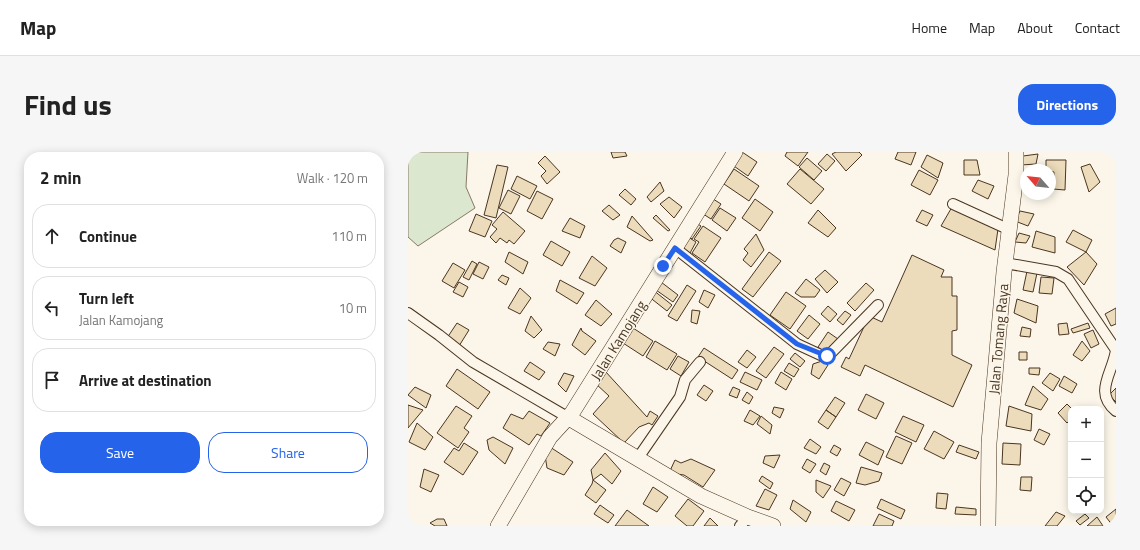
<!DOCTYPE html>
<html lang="en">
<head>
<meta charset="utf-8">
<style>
	:root { --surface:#fff; --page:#f6f6f6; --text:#222; --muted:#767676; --line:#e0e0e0; --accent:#2563eb }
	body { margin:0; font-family:"Titillium Web",sans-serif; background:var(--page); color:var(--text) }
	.controls { position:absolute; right:12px; bottom:12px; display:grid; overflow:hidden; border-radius:8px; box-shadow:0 2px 10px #0003 }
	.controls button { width:36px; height:36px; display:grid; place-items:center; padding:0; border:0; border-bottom:1px solid var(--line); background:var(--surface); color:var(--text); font:20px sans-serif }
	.compass { position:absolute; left:612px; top:12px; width:36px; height:36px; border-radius:50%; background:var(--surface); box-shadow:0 2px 10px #0003; rotate:298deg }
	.stop { position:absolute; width:12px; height:12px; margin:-9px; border:3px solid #2563eb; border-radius:50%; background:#fff }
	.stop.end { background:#2563eb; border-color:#fff; box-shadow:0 1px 4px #0008 }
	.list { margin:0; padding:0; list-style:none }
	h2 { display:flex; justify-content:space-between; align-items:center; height:52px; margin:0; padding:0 16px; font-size:17px }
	h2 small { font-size:13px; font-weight:400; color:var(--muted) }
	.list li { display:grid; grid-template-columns:26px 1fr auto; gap:12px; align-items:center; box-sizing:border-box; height:64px; margin:0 8px 8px; padding:0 8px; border:1px solid var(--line); border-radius:16px }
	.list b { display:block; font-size:15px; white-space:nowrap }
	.list p { margin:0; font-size:13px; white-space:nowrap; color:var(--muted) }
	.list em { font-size:13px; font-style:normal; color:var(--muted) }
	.actions { display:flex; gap:8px; padding:12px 16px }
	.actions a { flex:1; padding:9px 0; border:1px solid var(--accent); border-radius:16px; text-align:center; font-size:14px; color:var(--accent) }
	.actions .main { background:var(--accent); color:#fff }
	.icon { flex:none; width:22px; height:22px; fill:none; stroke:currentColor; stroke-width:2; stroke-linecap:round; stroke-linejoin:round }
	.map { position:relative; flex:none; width:708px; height:374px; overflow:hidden; border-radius:16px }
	header { display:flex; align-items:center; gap:24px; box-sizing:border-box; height:56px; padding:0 20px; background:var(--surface); border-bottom:1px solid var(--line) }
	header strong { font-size:19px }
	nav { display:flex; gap:22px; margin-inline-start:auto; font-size:14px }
	.intro { display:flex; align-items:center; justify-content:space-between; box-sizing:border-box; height:96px; padding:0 24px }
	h1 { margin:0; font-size:28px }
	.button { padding:10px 18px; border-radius:16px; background:var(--accent); color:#fff; font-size:14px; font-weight:700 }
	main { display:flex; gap:24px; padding:0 24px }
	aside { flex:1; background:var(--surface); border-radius:16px; box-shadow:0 2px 10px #0003 }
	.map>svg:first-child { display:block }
</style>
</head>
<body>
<header>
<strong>Map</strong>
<nav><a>Home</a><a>Map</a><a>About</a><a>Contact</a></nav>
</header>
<div class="intro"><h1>Find us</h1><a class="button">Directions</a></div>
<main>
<aside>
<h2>2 min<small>Walk · 120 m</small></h2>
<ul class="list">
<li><svg class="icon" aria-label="ahead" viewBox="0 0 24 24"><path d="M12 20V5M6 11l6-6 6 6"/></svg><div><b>Continue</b></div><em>110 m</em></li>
<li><svg class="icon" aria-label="left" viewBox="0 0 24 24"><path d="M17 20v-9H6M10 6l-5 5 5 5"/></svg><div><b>Turn left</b><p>Jalan Kamojang</p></div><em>10 m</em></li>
<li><svg class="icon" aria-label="arrive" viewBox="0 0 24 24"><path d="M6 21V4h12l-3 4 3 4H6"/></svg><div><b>Arrive at destination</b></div></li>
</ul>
<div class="actions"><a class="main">Save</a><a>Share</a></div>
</aside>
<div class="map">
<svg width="708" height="374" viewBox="0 0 708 374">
	<rect width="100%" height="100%" fill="#fbf6e9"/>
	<path fill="#dce7d0" stroke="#887966" d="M0 0H60L58 35 67 56 10 94 0 85Z"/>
	<path fill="#ecdcbc" stroke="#4a3520" d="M203 0H217L219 4 205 6Z
		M334 0 349 10 340 24 323 12Z
		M379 0H400L390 14 377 4Z
		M428 0H451L454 3 438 19 424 2Z
		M490 0H508L503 13 487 7Z
		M419 2 427 9 418 19 410 12Z
		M630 2 628 12 613 13 615 4Z
		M519 3 535 11 530 26 513 15Z
		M137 4 152 20 139 32 133 24 138 19 130 11Z
		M399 6 414 19 406 28 391 15Z
		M556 8H569L572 23H556Z
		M638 8H658L657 38 645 37 646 20 638 18Z
		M682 12 692 30 681 40 673 15Z
		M89 13 100 15 88 66 76 63Z
		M326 17 351 34 341 49 316 32Z
		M392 17 416 37 403 52 379 32Z
		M511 18 530 28 522 43 503 33Z
		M109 24 129 34 122 47 103 37Z
		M570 28 586 34 580 47 564 39Z
		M252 30 256 39 243 50 239 45Z
		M217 37 228 47 223 53 211 43Z
		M100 38 112 44 103 62 91 56Z
		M129 39 145 47 134 67 119 59Z
		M261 45 274 55 266 66 252 52Z
		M302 45 313 52 303 67 292 60Z
		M347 47 365 60 352 79 334 66Z
		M201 53 212 63 205 68 194 59Z
		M544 55 590 77 587 98 533 74Z
		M312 56 328 66 319 79 304 68Z
		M410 58 428 76 420 85 400 71Z
		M514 58 525 63 519 74 508 69Z
		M612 59 626 62 620 74 607 69Z
		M95 60 117 79 106 92 101 88 99 91 92 86 88 91 82 85 89 77 84 73Z
		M68 62 84 69 77 85 61 79Z
		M248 63 262 78 260 79 245 66Z
		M224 64 245 88 242 89 219 75Z
		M162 66 177 74 172 86 154 79Z
		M285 69 293 74 284 87 276 82Z
		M295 74 313 86 297 110 284 101 291 90 286 87Z
		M665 78 684 88 678 100 658 90Z
		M628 79 647 85V101L624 95Z
		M611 81 622 84 618 91 607 90Z
		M348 82 356 98 343 115 335 108 340 101 336 97Z
		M277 83 288 90 282 101 270 93Z
		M210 86 218 90 213 101 202 94 206 88Z
		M143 89 162 100 154 114 135 103Z
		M101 100 120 110 115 122 97 110Z
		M361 100 373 109 345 145 334 137Z
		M678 100 689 112 676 133 659 115Z
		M504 103 536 118 533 125H544V144H549V178L544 179V203L564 213 545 255 457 213 452 224 433 215 438 205 441 207 461 164 474 170Z
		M184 104 199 116 187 134 171 126Z
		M64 109 69 112 61 128 55 125Z
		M71 110 81 115 75 127 65 122Z
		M45 111 57 118 46 136 34 129Z
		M417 118 430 130 419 141 407 127Z
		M619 119 629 121 625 140 615 138Z
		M94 123 101 126 98 133 90 128Z
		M633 125 646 126 644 142 631 141Z
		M398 127 412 138 407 145H393L387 141Z
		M152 128 176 141 169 152 148 139Z
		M51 130 60 135 55 145 45 140Z
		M253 130 270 143 265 150 248 138Z
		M458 131 466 138 447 159 439 151Z
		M279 133 288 139 269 169 260 164Z
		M112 136 123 146 112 162 100 156Z
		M245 138 264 153 259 159 240 144Z
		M296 138 307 143 300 156 291 150Z
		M378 140 398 154 382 177 362 163Z
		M609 147 630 154 628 171 606 161Z
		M188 148 204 162 193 174 177 163Z
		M420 154 429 162 422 170 413 162Z
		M708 156V172L703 174 697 162Z
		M284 158 292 159 289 172 283 170Z
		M437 159 443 163 435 173 429 168Z
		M401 163 412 172 400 187 389 179Z
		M123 164 134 178 126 186 117 179Z
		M49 171 61 178 51 194 39 186Z
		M659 171 661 182 651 183 650 172Z
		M680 171 682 176 665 181 663 177Z
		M614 175 623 177 622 185 612 184Z
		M173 176 174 179 188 189 177 203 164 193Z
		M225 176 245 189 235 204 215 191Z
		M685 178 691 192 683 196 676 182Z
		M420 180 430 187 419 202 410 195Z
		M247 189 269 202 259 218 238 205Z
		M674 189 682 199 674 209 665 203Z
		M140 190 152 192 147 204 135 197Z
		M366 195 376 202 358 226 348 219Z
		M296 196 330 218 324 227 290 205Z
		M339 198 348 205 339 216 330 210Z
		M611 200H619V208H611Z
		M387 201 397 209 392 215 382 207Z
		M270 204 281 210 273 224 262 217Z
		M414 209 420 213 411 227 403 222 405 212Z
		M122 210 137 220 131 228 116 219Z
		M381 211 391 217 386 225 376 219Z
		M621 216H632L631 223 621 222Z
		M49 217 82 240 70 257 38 234Z
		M197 219 239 265 242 259 250 264 244 273 241 271 231 275 216 291 185 262 201 244 187 231Z
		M337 220 354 228 349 238 332 230Z
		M373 220 384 227 378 238 367 231Z
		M156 221 166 224 158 240 150 232Z
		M642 221 652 227 645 239 634 231Z
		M656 224 669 232 664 241 651 234Z
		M296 233 305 239 298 249 289 243Z
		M625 234 640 247 633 258 617 253Z
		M7 235 23 243 18 256 0 243Z
		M325 235 332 238 329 246 321 243Z
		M708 236V250L701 243Z
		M339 240 345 245 341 252 334 248Z
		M458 242 476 251 468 267 450 258Z
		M427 245 437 251 428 265 418 258Z
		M659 252 664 257 663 267 659 271 650 261Z
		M0 253 15 258 0 276Z
		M48 254 64 264 56 276 61 280 50 296 29 281Z
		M601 254 624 262 623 279 598 274Z
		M366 255 376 257 372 266 364 261Z
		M342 258 352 264 345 273 336 269Z
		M418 258 428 265 420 277 410 270Z
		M121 259 142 271 133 284 129 282 121 293 95 276 103 262 115 267Z
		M353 264 364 273 362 282 349 272Z
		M495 264 516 273 508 290 487 280Z
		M9 271 25 285 17 298 1 290Z
		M631 277 642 282 636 293 626 288Z
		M526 279 546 290 536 307 516 297Z
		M488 284 504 291 494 312 478 305Z
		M85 285 105 296 97 312 81 298 79 288Z
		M402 287 413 295 408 302 396 296Z
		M458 290 476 299 470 313 451 303Z
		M56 291 70 300 55 323 36 310 46 296 51 299Z
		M595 291 613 292 612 313 594 312Z
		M426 293 433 297 429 304 422 300Z
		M551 293 571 300 568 307 548 300Z
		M142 295 165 310 156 323 139 316 137 303Z
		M197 301 213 319 204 332 193 322 185 328 183 318Z
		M372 303 366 316 355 311 357 304Z
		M283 307 307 318 295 335 276 323 261 321 267 308 273 311Z
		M399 307 408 312 402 321 394 316Z
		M416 311 422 314 418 323 412 319Z
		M453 315 474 321 471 329 457 333 448 331Z
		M16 317 31 323 23 340 12 335Z
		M354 324 365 331 362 337 351 329Z
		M613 325H624L623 339 612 338Z
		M433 326 443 331 436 344 426 338Z
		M185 328 198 338 188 351 177 343 184 332Z
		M408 328 423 334 415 346 408 340Z
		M245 335 260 345 249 360 235 352Z
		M357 337 369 343 361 358 348 354Z
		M529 341 540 342 538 357 528 356Z
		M280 347 296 359 285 374H279L267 364Z
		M473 347 497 358 493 367 469 356Z
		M385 348 403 360 398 370 382 357Z
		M428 349 447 358 441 369 423 359Z
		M192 353 206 363 200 371 186 362Z
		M548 355 568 357V363L547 362Z
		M708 357V374H705L698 365Z
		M219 358 241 374H207Z
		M648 360 657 364 649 374H637Z
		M471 362 486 369 484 374H465Z
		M677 362 681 366 672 373 668 369Z
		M689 365 695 374H679Z
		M302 366 310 374H296Z
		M29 367H36L39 374H27L22 371Z"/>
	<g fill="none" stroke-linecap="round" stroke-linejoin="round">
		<defs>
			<path id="street" d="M545 52 602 78
				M267 96 389 192 417 205 421 203 470 153
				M597 111 648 120 660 127 708 198
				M0 161 31 183 65 210 161 266
				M708 198C705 221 685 240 708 259
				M230 306 272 245 277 228 292 210
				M332 374 340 365"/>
			<path id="secondary" d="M161 266 293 344 340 365 365 374
				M90 374 142 285 164 261 327 0
				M580 374 581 291 596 120 608 23V0"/>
		</defs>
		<use href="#street" stroke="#4a3520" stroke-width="12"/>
		<use href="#secondary" stroke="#4a3520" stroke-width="16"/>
		<use href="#street" stroke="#fbf6e9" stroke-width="10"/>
		<use href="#secondary" stroke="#fbf6e9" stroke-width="15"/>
	</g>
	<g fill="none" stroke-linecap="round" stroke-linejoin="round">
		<path stroke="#2563eb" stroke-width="5" d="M255 114 267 96 389 192 419 204"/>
	</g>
	<g text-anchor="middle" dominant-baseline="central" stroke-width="3" stroke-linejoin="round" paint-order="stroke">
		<g font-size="14" fill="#4a3520" stroke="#fbf6e9">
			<text transform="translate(590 187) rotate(-85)">Jalan Tomang Raya</text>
			<text transform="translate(210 188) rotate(-58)">Jalan Kamojang</text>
		</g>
	</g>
</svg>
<div class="controls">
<button>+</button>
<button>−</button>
<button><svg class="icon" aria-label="locate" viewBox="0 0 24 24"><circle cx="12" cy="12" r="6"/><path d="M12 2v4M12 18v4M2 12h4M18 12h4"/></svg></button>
</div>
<svg class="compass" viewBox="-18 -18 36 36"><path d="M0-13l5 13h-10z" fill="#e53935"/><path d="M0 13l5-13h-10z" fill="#767676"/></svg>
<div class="stop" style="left:419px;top:204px"></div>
<div class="stop end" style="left:255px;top:114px"></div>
</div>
</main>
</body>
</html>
